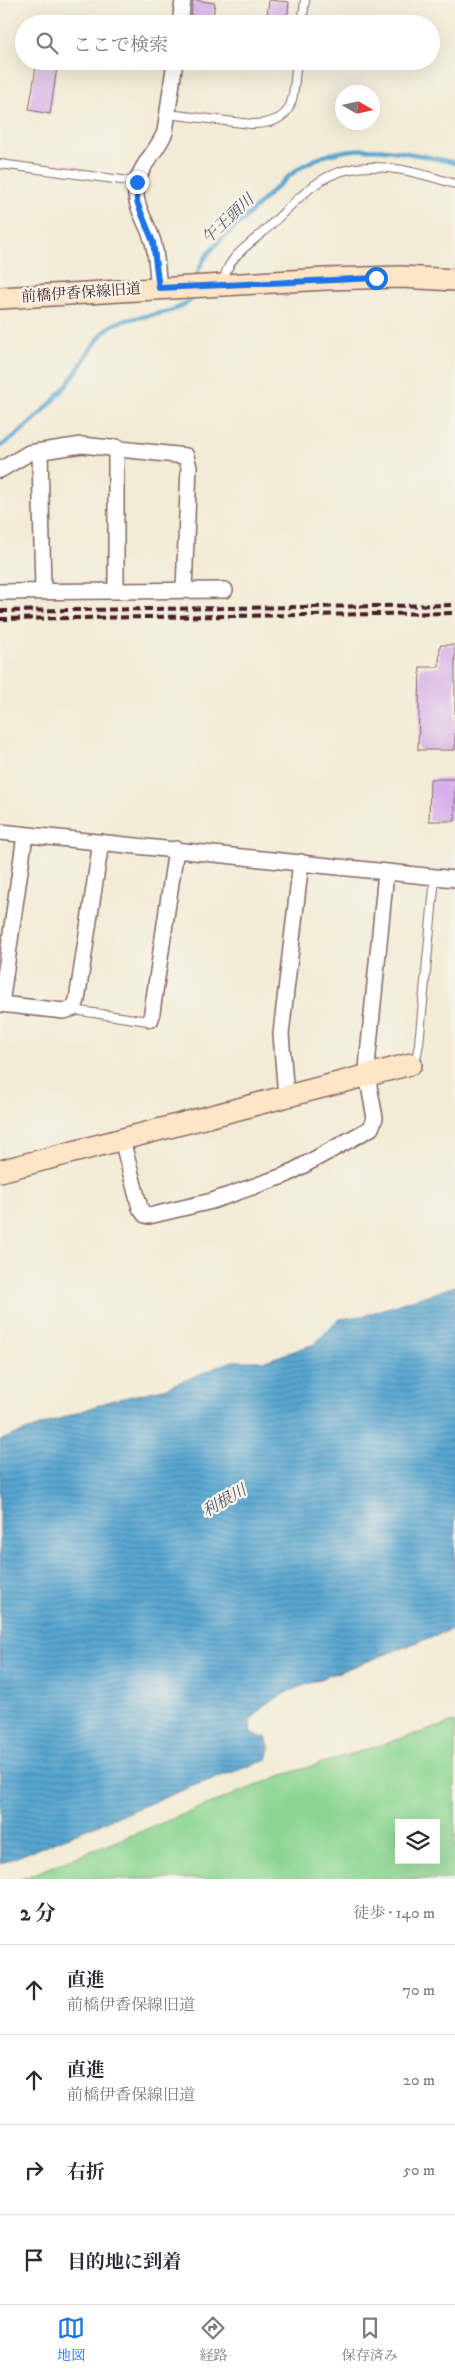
<!DOCTYPE html>
<html lang="ja">
<head>
<meta charset="utf-8">
<style>
	:root { --surface:#fff; --page:#f2f2f3; --text:#2b2b33; --muted:#7c7c81; --line:#e1e1e2; --accent:#1a73e8 }
	body { margin:0; font-family:"IM FELL DW Pica","Noto Serif JP",serif; background:var(--page); color:var(--text) }
	.controls { position:absolute; right:15px; bottom:15px; display:grid; overflow:hidden; border-radius:0px; box-shadow:0 5px 20px #0002 }
	.controls button { width:45px; height:45px; display:grid; place-items:center; padding:0; border:0; border-bottom:1px solid var(--line); background:var(--surface); color:var(--text); font:25px sans-serif }
	.compass { position:absolute; left:335px; top:85px; width:45px; height:45px; border-radius:50%; background:var(--surface); box-shadow:0 5px 20px #0002; rotate:99deg }
	.stop { position:absolute; width:15px; height:15px; margin:-11px; border:4px solid #1a73e8; border-radius:50%; background:#fff }
	.stop.end { background:#1a73e8; border-color:#fff; box-shadow:0 1px 5px #0008 }
	.list { margin:0; padding:0; list-style:none }
	h2 { display:flex; justify-content:space-between; align-items:center; height:65px; margin:0; padding:0 20px; font-size:21px }
	h2 small { font-size:16px; font-weight:400; color:var(--muted) }
	.list li { display:grid; grid-template-columns:32px 1fr auto; gap:15px; align-items:center; box-sizing:border-box; height:90px; padding:0 20px; border-top:1px solid var(--line) }
	.list b { display:block; font-size:19px; white-space:nowrap }
	.list p { margin:0; font-size:16px; white-space:nowrap; color:var(--muted) }
	.list em { font-size:16px; font-style:normal; color:var(--muted) }
	.icon { flex:none; width:28px; height:28px; fill:none; stroke:currentColor; stroke-width:2; stroke-linecap:round; stroke-linejoin:round }
	.map { position:relative; flex:none; width:455px; height:1879px; overflow:hidden }
	.search { position:absolute; background:var(--surface); box-shadow:0 5px 20px #0002; left:15px; right:15px; top:15px; height:55px; display:flex; align-items:center; gap:12px; box-sizing:border-box; padding:0 18px; border-radius:28px; color:var(--muted); font-size:19px }
	.sheet { height:425px; background:var(--surface) }
	nav { display:flex; justify-content:space-around; align-items:center; box-sizing:border-box; height:70px; border-top:1px solid var(--line); background:var(--surface); font-size:14px; color:var(--muted) }
	nav a { display:grid; justify-items:center; gap:2px }
	nav .on { color:var(--accent) }
	.map>svg:first-child { display:block }
</style>
</head>
<body>
<div class="map">
<svg width="455" height="1879" viewBox="0 0 455 1879">
	<defs>
		<pattern id="water-rules" width="6" height="5" patternUnits="userSpaceOnUse" patternTransform="scale(1.25)"><rect width="6" height="5" fill="#57a6d1"/><path d="M0 2.5h6" fill="none" stroke="#4a87aa"/></pattern>
	</defs>
	<rect width="100%" height="100%" fill="#f7f3e8"/>
	<filter id="ink" filterUnits="userSpaceOnUse"><feTurbulence type="fractalNoise" baseFrequency=".02" numOctaves="2"/><feDisplacementMap in="SourceGraphic" scale="10" xChannelSelector="R" yChannelSelector="G"/><feConvolveMatrix kernelMatrix="1 2 1 2 8 2 1 2 1" color-interpolation-filters="sRGB"/></filter>
	<filter id="wash" filterUnits="userSpaceOnUse"><feTurbulence type="fractalNoise" baseFrequency=".0096" numOctaves="4" result="noise"/><feDisplacementMap in="SourceGraphic" scale="20" xChannelSelector="R" yChannelSelector="G"/><feGaussianBlur stdDeviation="1.12" result="paint"/><feColorMatrix in="noise" values="0 0 0 0 0 0 0 0 0 0 0 0 0 0 0 0 0 1.4 0 .05"/><feComposite in="paint" operator="in"/></filter>
	<g filter="url(#wash)">
		<rect width="100%" height="100%" fill="#f2ebd5"/>
		<path fill="#8cd693" stroke="#6b7a5f" fill-rule="evenodd" d="M455 1722V1879H21L280 1776ZM399 1823H436V1860H399Z"/>
		<path fill="url(#water-rules)" stroke="#50627e" d="M455 1286V1628L289 1691 265 1705 250 1721 251 1733 258 1737H266L270 1749 267 1760 193 1786 0 1864V1440L110 1401 163 1389 232 1361H265L314 1344 339 1319 362 1316Z"/>
		<g fill="none" stroke-linecap="round" stroke-linejoin="round">
			<path stroke="#57a6d1" stroke-width="4.5" d="M196 281C200 254 222 239 241 222 260 204 286 174 310 162 357 139 407 152 455 163
				M0 447C25 430 48 408 67 385 79 370 96 336 111 326 131 313 183 318 195 294"/>
		</g>
		<g id="blocks">
			<path fill="#d6aee9" d="M193 0 215 3 212 24H190Z
				M269 0 289 2 287 24H266Z
				M37 61H58L50 114 29 110Z
				M440 645H455V750H418L420 667H439Z
				M430 779H455V821H429Z"/>
		</g>
	</g>
	<g filter="url(#ink)">
		<use href="#blocks" fill-opacity="0" stroke="#856666" stroke-width="1"/>
		<g fill="none" stroke-linecap="round" stroke-linejoin="round">
			<defs>
				<path id="lane" d="M302 24 305 0
					M168 114 251 124C298 124 292 97 297 61
					M0 164 137 182
					M224 282C225 260 247 246 262 233 280 217 296 198 316 184 357 154 410 170 455 184
					M74 1008 80 1011 148 1021 151 1019
					M412 1062 416 1059 419 1044 435 877"/>
				<path id="street" d="M180 24 183 0
					M159 288C157 273 157 257 153 242 147 220 130 203 138 179 143 162 158 150 165 132L175 61
					M116 447V590
					M40 452 43 591
					M0 470 29 453 82 445 186 456 189 467 184 590
					M0 592 225 590
					M0 832 455 879
					M0 1004 64 1011 74 1008 77 1000 101 842
					M1 1004 25 835
					M151 1019 176 849
					M286 1097 281 1034 301 862
					M122 1140 140 1208 145 1215 149 1216 212 1201 286 1175 371 1128 375 1118 367 1075 368 1055 386 872"/>
				<path id="secondary" d="M0 298 325 279 401 277 455 280
					M0 1171 411 1064"/>
			</defs>
			<use href="#lane" stroke="#856666" stroke-width="10"/>
			<use href="#street" stroke="#856666" stroke-width="18"/>
			<use href="#secondary" stroke="#856666" stroke-width="24"/>
			<use href="#lane" stroke="#fff" stroke-width="8"/>
			<use href="#street" stroke="#fff" stroke-width="15"/>
			<use href="#secondary" stroke="#fde5c5" stroke-width="21"/>
			<path stroke="#4a1f2b" stroke-width="4" stroke-dasharray="8 4" stroke-linecap="butt" d="M0 611 455 605
				M0 619 455 613"/>
		</g>
	</g>
	<g fill="none" stroke-linecap="round" stroke-linejoin="round" filter="url(#ink)">
		<path stroke="#1a73e8" stroke-width="6" d="M137 182V202L153 242 159 288 376 278"/>
	</g>
	<g text-anchor="middle" dominant-baseline="central" stroke-width="4.5" stroke-linejoin="round" paint-order="stroke">
		<g font-size="15" fill="#4a1f2b" stroke="#f7f3e8">
			<text transform="translate(81 293) rotate(-4)">前橋伊香保線旧道</text>
		</g>
		<g font-size="16" font-style="italic" fill="#4f556d" stroke="#f7f3e8">
			<text transform="translate(228 219) rotate(-43)">午王頭川</text>
			<text transform="translate(224 1501) rotate(-30)">利根川</text>
		</g>
	</g>
</svg>
<div class="controls">
<button><svg class="icon" aria-label="layers" viewBox="0 0 24 24"><path d="M12 4l9 5-9 5-9-5zM3 14l9 5 9-5"/></svg></button>
</div>
<svg class="compass" viewBox="-18 -18 36 36"><path d="M0-13l5 13h-10z" fill="#e53935"/><path d="M0 13l5-13h-10z" fill="#7c7c81"/></svg>
<div class="stop" style="left:376px;top:278px"></div>
<div class="stop end" style="left:137px;top:182px"></div>
<div class="search"><svg class="icon" aria-label="search" viewBox="0 0 24 24"><circle cx="10" cy="10" r="6"/><path d="M15 15l6 6"/></svg>ここで検索</div>
</div>
<section class="sheet">
<h2>2 分<small>徒歩 · 140 m</small></h2>
<ul class="list">
<li><svg class="icon" aria-label="ahead" viewBox="0 0 24 24"><path d="M12 20V5M6 11l6-6 6 6"/></svg><div><b>直進</b><p>前橋伊香保線旧道</p></div><em>70 m</em></li>
<li><svg class="icon" aria-label="ahead" viewBox="0 0 24 24"><path d="M12 20V5M6 11l6-6 6 6"/></svg><div><b>直進</b><p>前橋伊香保線旧道</p></div><em>20 m</em></li>
<li><svg class="icon" aria-label="right" viewBox="0 0 24 24"><path d="M7 20v-9h11M14 6l5 5-5 5"/></svg><div><b>右折</b></div><em>50 m</em></li>
<li><svg class="icon" aria-label="arrive" viewBox="0 0 24 24"><path d="M6 21V4h12l-3 4 3 4H6"/></svg><div><b>目的地に到着</b></div></li>
</ul>
</section>
<nav>
<a class="on"><svg class="icon" aria-label="map" viewBox="0 0 24 24"><path d="M3 6l6-2 6 2 6-2v14l-6 2-6-2-6 2zM9 4v14M15 6v14"/></svg>地図</a>
<a><svg class="icon" aria-label="directions" viewBox="0 0 24 24"><path d="M12 3l9 9-9 9-9-9zM9 14v-3h6M13 9l2 2-2 2"/></svg>経路</a>
<a><svg class="icon" aria-label="saved" viewBox="0 0 24 24"><path d="M7 4h10v16l-5-4-5 4z"/></svg>保存済み</a>
</nav>
</body>
</html>
